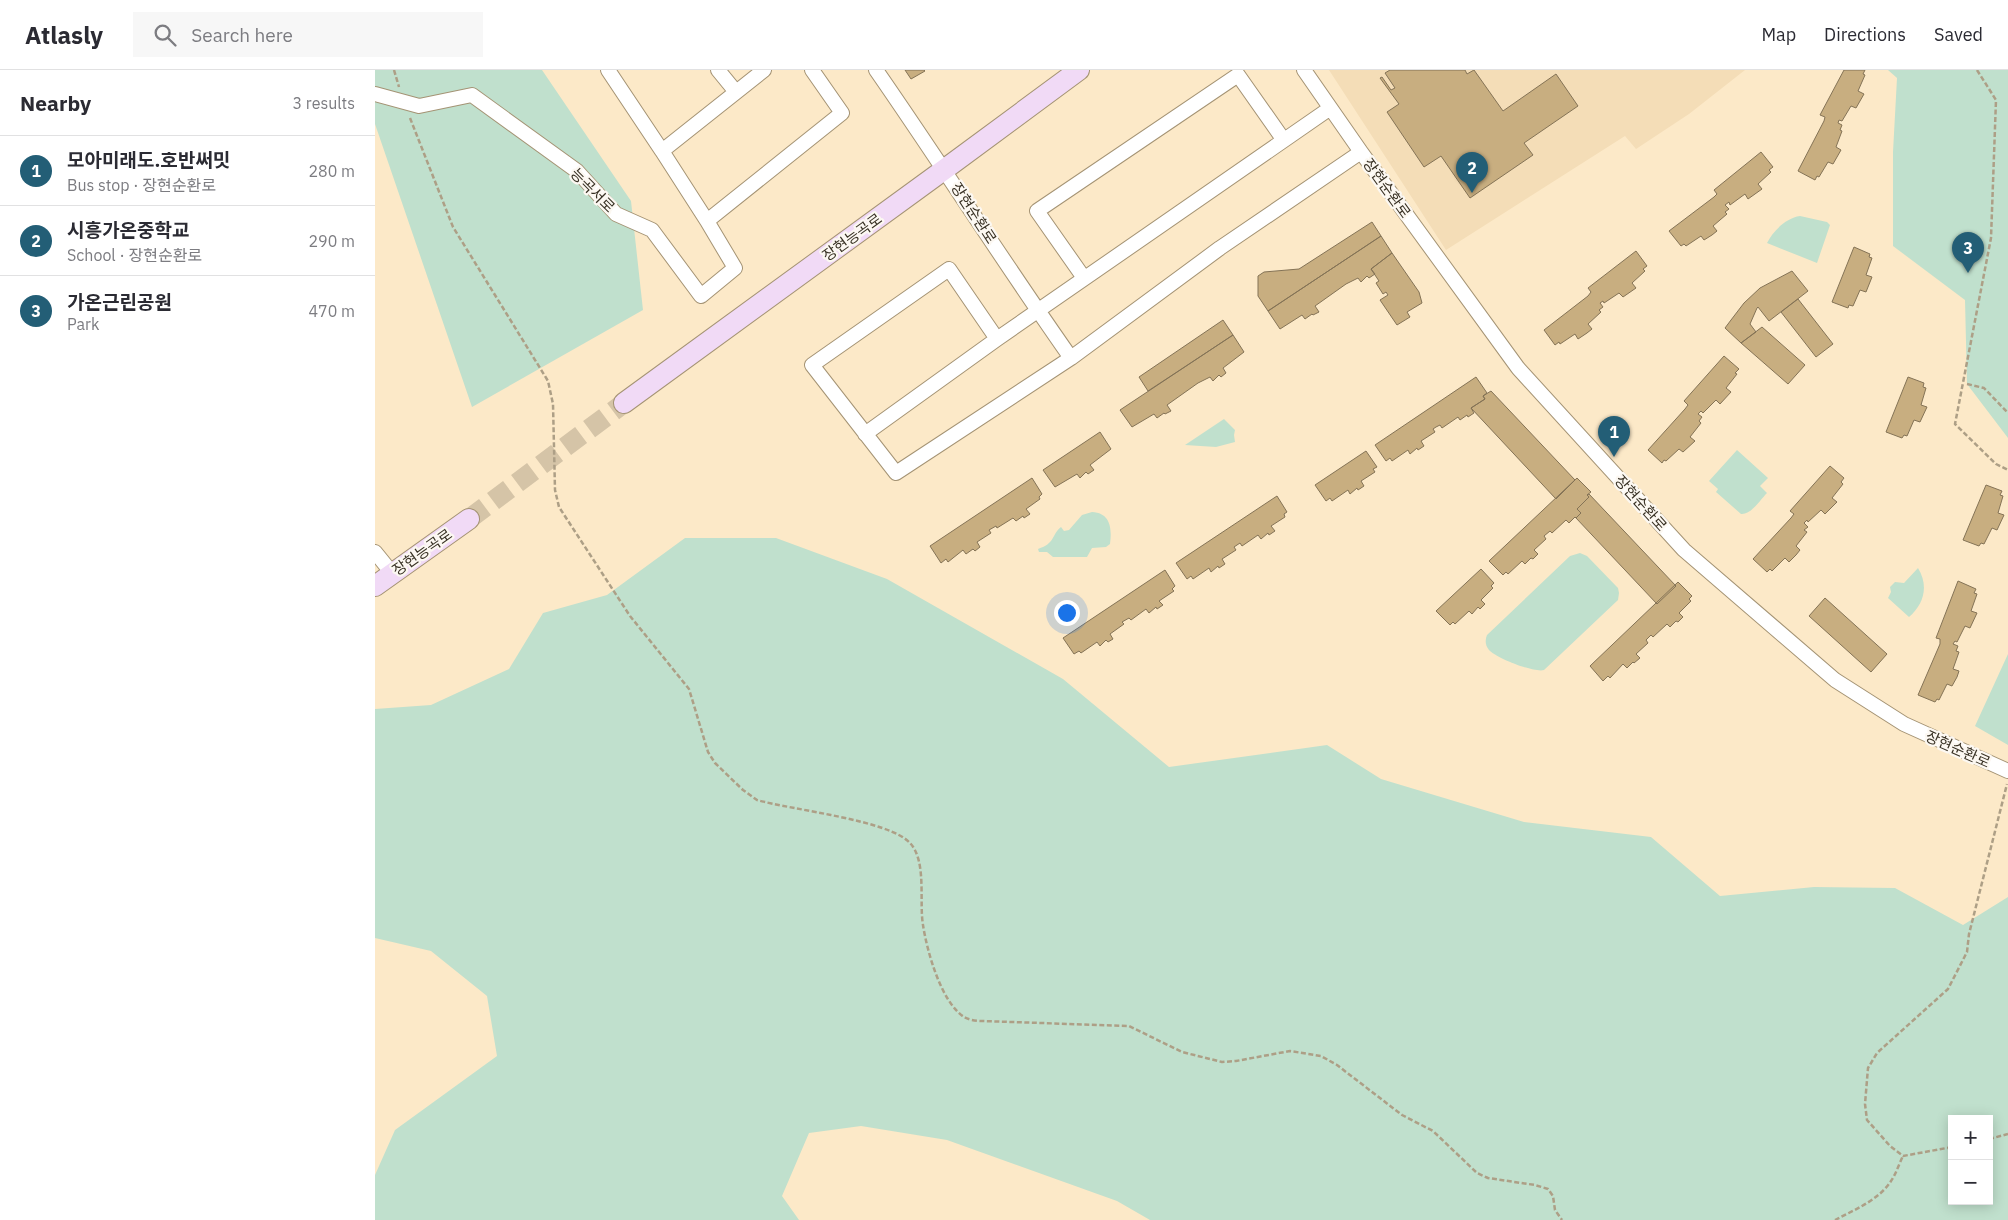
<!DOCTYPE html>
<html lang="en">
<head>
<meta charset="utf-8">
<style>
	:root { --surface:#fff; --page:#f7f7f7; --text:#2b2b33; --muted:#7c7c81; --line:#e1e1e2; --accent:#235e76 }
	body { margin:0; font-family:"IBM Plex Sans","Noto Sans KR",sans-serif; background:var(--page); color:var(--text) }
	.controls { position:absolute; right:15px; bottom:15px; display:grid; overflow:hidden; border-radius:0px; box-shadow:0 2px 12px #0003 }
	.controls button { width:45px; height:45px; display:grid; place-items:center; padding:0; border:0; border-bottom:1px solid var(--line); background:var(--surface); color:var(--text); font:25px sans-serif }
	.you { position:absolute; left:691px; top:542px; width:18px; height:18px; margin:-12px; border:4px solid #fff; border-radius:50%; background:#1a73e8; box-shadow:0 0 0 8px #1a73e833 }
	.badge { display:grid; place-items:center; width:32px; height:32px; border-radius:50%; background:var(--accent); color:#fff; font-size:16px; font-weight:700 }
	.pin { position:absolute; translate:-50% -41px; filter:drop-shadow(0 1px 2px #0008) }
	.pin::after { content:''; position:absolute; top:26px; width:18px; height:15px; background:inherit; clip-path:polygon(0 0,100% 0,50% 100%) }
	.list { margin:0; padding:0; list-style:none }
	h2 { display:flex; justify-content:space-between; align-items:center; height:65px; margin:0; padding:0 20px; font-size:21px }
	h2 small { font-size:16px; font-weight:400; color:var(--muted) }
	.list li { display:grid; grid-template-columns:32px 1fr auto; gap:15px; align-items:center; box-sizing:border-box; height:70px; padding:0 20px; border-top:1px solid var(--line) }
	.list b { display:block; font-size:19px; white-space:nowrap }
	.list p { margin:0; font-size:16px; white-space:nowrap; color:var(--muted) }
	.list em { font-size:16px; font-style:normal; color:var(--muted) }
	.icon { flex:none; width:28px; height:28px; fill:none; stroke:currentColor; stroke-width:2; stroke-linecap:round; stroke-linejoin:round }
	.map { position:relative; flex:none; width:1633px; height:1150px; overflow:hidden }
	header { display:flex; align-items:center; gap:30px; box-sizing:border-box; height:70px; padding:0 25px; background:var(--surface); border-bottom:1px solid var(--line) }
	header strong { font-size:24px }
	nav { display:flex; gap:28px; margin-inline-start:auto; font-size:18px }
	.search { width:350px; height:45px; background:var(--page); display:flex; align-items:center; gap:12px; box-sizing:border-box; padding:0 18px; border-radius:0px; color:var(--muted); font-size:19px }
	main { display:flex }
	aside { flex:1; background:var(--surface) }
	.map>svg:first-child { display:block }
</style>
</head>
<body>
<header>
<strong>Atlasly</strong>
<div class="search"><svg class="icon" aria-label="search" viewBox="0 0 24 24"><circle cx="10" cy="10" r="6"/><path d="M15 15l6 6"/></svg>Search here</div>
<nav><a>Map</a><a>Directions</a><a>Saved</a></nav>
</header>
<main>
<aside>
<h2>Nearby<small>3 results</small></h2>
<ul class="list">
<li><span class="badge">1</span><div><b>모아미래도.호반써밋</b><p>Bus stop · 장현순환로</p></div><em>280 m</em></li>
<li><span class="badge">2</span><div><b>시흥가온중학교</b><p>School · 장현순환로</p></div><em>290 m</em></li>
<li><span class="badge">3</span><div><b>가온근린공원</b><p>Park</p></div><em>470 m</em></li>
</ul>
</aside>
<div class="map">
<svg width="1633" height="1150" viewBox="0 0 1633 1150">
	<rect width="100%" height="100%" fill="#fce9c8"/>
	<path fill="#f4ddb7" d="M954 0H1370L1314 44 1261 79 1250 66 1071 180Z"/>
	<path fill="#c0e0cd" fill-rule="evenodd" d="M0 0H167L256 131 268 240 97 337 0 54Z
		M1513 0H1633V368L1592 314 1590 230 1518 176V82L1522 8Z
		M1425 146 1452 152 1455 155 1442 193 1392 173C1398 161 1411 148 1425 146Z
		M849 349 860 360 859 365 860 372 841 377 810 375Z
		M1362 380 1393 408 1385 416 1392 423C1385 430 1376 445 1366 444L1341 422 1343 419 1334 411Z
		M717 442C736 443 737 459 735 474L731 477 717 478 712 487H678L672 482H664L663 479C681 473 676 465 686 457L689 461 694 460 707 445Z
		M310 468H401L512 509 688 609 794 697 952 675 1006 709 1149 752 1276 767 1345 826 1439 817 1520 818 1588 855 1633 827V1150H775L742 1131 572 1070 486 1056 434 1063 407 1126 424 1150H0V1105L20 1060 122 986 112 926 56 881 0 868V639L56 635 134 599 168 543 232 525ZM1577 1049H1614V1131H1577Z
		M1205 483 1212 486 1243 518 1244 523 1243 530 1169 600C1159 603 1121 588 1114 580 1110 575 1110 570 1112 565L1195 486Z
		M1543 498C1554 516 1549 534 1534 547L1513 528 1516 522 1515 517 1520 512 1529 513Z
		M1633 584V675L1600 656Z"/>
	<path fill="#c8ae80" stroke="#847356" d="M530 0H549L550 1 536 9Z
		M1015 0H1090L1092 4 1099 0 1128 41 1181 4 1203 36 1149 73 1158 85 1095 128 1066 86 1049 97 1012 42 1024 34 1005 8 1007 7 1016 20 1020 18 1010 3Z
		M1469 0H1490L1488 4 1490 5 1483 21 1489 24 1481 38 1476 36 1467 51 1464 50 1463 53 1467 55 1465 60 1467 61 1461 77 1466 80 1458 94 1453 92 1444 107 1442 106 1440 110 1423 101 1449 51 1450 47 1445 45Z
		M1386 82 1398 97 1394 100 1396 102 1383 114 1387 119 1373 129 1370 124 1355 135 1354 132 1350 135 1354 139 1350 142 1352 144 1338 156 1342 161 1337 165 1329 170 1326 166 1311 176 1309 174 1306 176 1294 161 1339 127 1342 124 1339 120Z
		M997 152 1006 166 893 241 883 226V206L889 202 924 199Z
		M1006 166 1017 183 996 199 1000 204 994 208 992 206 986 212 983 208 971 214 940 236 944 242 938 245 937 244 930 249 927 245 905 259 893 241Z
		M1479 177 1495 184 1494 187 1497 188 1491 205 1497 207 1491 222 1485 220 1478 236 1474 235 1473 238 1457 232Z
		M1261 181 1272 196 1268 199 1270 201 1257 213 1261 218 1248 227 1244 223 1229 233 1228 231 1225 233 1228 237 1224 240 1226 242 1213 254 1217 259 1212 263 1203 269 1200 264 1185 274 1184 272 1180 275 1169 260 1213 226 1216 222 1213 218Z
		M1017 183 1044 222 1047 233 1032 242 1035 247 1022 255 1005 230 1013 225 1011 222 1008 224 1001 213 1004 211 996 199Z
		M1417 201 1433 221 1394 251 1383 237 1382 238 1375 254 1381 262 1366 273 1350 258 1356 250 1369 233 1385 218Z
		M1423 229 1458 274 1441 287 1406 242Z
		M848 250 858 265 773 321 764 307Z
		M1387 257 1430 295 1413 314 1366 273Z
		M858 265 869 282 848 298 851 303 846 307 844 305 838 311 835 307 823 313 792 335 796 341 790 344 789 343 782 348 779 344 757 357 745 340Z
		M1349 286 1364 299 1360 303 1362 304 1351 318 1356 322 1345 334 1341 330 1328 343 1326 341 1323 344 1327 347 1324 351 1326 353 1315 367 1320 371 1308 382 1304 379 1291 391 1289 390 1287 393 1273 380 1310 339 1313 335 1309 331Z
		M1101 307 1112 323 1108 326 1110 329 1096 338 1099 343 1093 347 1092 345 1085 350 1083 347 1067 358 1065 355 1061 357 1058 359 1060 362 1046 371 1049 376 1043 380 1042 378 1035 384 1033 380 1017 391 1015 388 1011 391 1000 375Z
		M1533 307 1549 313 1548 317 1551 318 1546 335 1552 337 1545 352 1539 350 1532 366 1529 365 1527 368 1511 362Z
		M1116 321 1200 410 1181 429 1096 338 1110 329 1108 326Z
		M725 362 736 379 715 395 719 400 713 404 711 402 705 408 702 404 680 417 668 400Z
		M991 381 1002 397 998 399 1000 402 986 411 989 416 983 420 982 418 975 424 973 420 957 431 955 428 951 431 940 415Z
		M1455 396 1469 408 1466 412 1468 414 1457 428 1462 432 1450 444 1446 440 1433 452 1432 450 1429 453 1433 457 1429 460 1432 462 1421 476 1425 480 1421 485 1414 492 1410 488 1397 501 1395 499 1392 502 1378 489 1416 448 1419 444 1415 441Z
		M657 408 667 424 664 427 665 429 651 439 655 444 649 448 648 446 641 451 638 448 622 458 621 456 614 460 616 463 602 472 605 477 600 481 598 479 591 484 588 480 573 492 571 489 566 493 555 476Z
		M1202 408 1216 422 1212 425 1214 427 1202 439 1206 443 1201 448 1200 447 1194 453 1191 450 1177 463 1175 461 1169 466 1171 469 1159 480 1163 484 1158 489 1156 488 1150 494 1147 491 1133 504 1131 502 1128 505 1114 491Z
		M1611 415 1627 421 1625 425 1628 426 1623 443 1629 445 1622 460 1617 458 1609 474 1606 473 1604 476 1588 470Z
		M1214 424 1301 516 1282 534 1201 448 1206 443 1202 439 1214 427 1212 425Z
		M902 426 912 442 909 444 910 447 896 456 900 461 894 465 893 463 886 469 883 465 867 476 865 473 859 477 861 480 847 489 850 494 844 498 843 496 836 502 834 498 818 509 816 506 812 509 801 493Z
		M1106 499 1119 513 1116 516 1118 518 1106 530 1110 534 1105 539 1103 537 1097 544 1094 541 1080 554 1078 552 1075 555 1061 541Z
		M790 500 800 516 797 519 799 521 784 531 788 535 782 539 781 537 774 543 771 539 756 550 754 548 747 552 749 554 735 564 738 569 733 572 731 570 725 576 722 572 706 583 704 581 699 584 688 568Z
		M1583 511 1601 519 1599 523 1602 524 1596 541 1602 543 1595 558 1590 556 1582 572 1580 571 1578 574 1583 576 1581 581 1584 582 1578 599 1584 601 1582 607 1577 616 1572 614 1564 630 1562 629 1560 632 1543 625 1565 574V569L1561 568Z
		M1303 512 1317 526 1314 529 1316 531 1304 543 1308 547 1303 552 1301 551 1295 557 1292 554 1278 567 1276 565 1271 570 1273 573 1261 584 1265 588 1259 593 1258 592 1252 598 1248 594 1235 608 1233 606 1228 611 1215 596Z
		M1450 528 1512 584 1496 602 1434 546Z"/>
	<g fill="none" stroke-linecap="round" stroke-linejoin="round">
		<path stroke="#d5c4a7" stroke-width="20" stroke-dasharray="20 10" stroke-linecap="butt" d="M94 449 249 333"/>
		<defs>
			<path id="minor" d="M233 0 287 81 389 0
				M343 0 361 22
				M501 0C567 95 629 193 696 288
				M929 0 986 82 1143 298 1309 480 1460 610 1529 654 1633 701
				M0 24 44 36 97 25 202 101 241 144 277 160 326 226 360 198 332 151
				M287 81 332 151 467 43 437 0
				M709 208 662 141 863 5 908 69
				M622 269 574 199 437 295 521 403 696 288 845 178 986 82
				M490 364 622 269 954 39
				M0 482 17 503"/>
			<path id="secondary" d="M249 333 570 99 704 0
				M0 516 94 449"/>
		</defs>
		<use href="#minor" stroke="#a49374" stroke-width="16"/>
		<use href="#secondary" stroke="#a49374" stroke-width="22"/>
		<path stroke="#ad9f86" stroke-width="2.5" stroke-dasharray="5 2.5" stroke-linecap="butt" d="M19 0 24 17
			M1602 0 1621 30 1616 168 1580 354 1621 394 1633 400
			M35 48 78 157 173 311 178 334 180 420 184 437 255 546 314 619 333 682 340 693 368 720 382 730C417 740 514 750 535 773 552 791 544 832 548 855 552 881 566 932 589 947 594 950 601 951 607 951L754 956 807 982 847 992 861 991 915 981 946 986 962 995 1027 1045 1058 1061 1102 1103 1113 1108 1160 1115 1173 1119 1178 1126 1180 1140 1187 1150
			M1592 314 1609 318 1633 343
			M1614 1069 1633 1064
			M1577 1077 1528 1086 1515 1076 1492 1050 1490 1034 1493 998 1502 983 1573 919 1592 882 1594 864 1632 714
			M1460 1150C1479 1140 1504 1130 1516 1111 1521 1104 1524 1094 1528 1086"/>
		<use href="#minor" stroke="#fff" stroke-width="14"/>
		<use href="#secondary" stroke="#f1daf6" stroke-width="20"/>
	</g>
	<g text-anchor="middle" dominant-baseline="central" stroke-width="4.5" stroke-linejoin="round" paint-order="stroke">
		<g font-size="15" fill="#383124" stroke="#fcf8f2">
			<text transform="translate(1012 118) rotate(54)">장현순환로</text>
			<text transform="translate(218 120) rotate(45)">능곡서로</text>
			<text transform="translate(599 143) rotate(57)">장현순환로</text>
			<text transform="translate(477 167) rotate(-36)">장현능곡로</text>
			<text transform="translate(1266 433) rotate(48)">장현순환로</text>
			<text transform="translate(47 482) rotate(-35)">장현능곡로</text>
			<text transform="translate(1583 679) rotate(24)">장현순환로</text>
		</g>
	</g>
</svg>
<div class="controls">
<button>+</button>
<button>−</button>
</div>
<div class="you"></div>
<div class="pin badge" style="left:1239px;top:387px">1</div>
<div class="pin badge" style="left:1097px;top:123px">2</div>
<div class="pin badge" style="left:1593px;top:203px">3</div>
</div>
</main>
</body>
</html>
